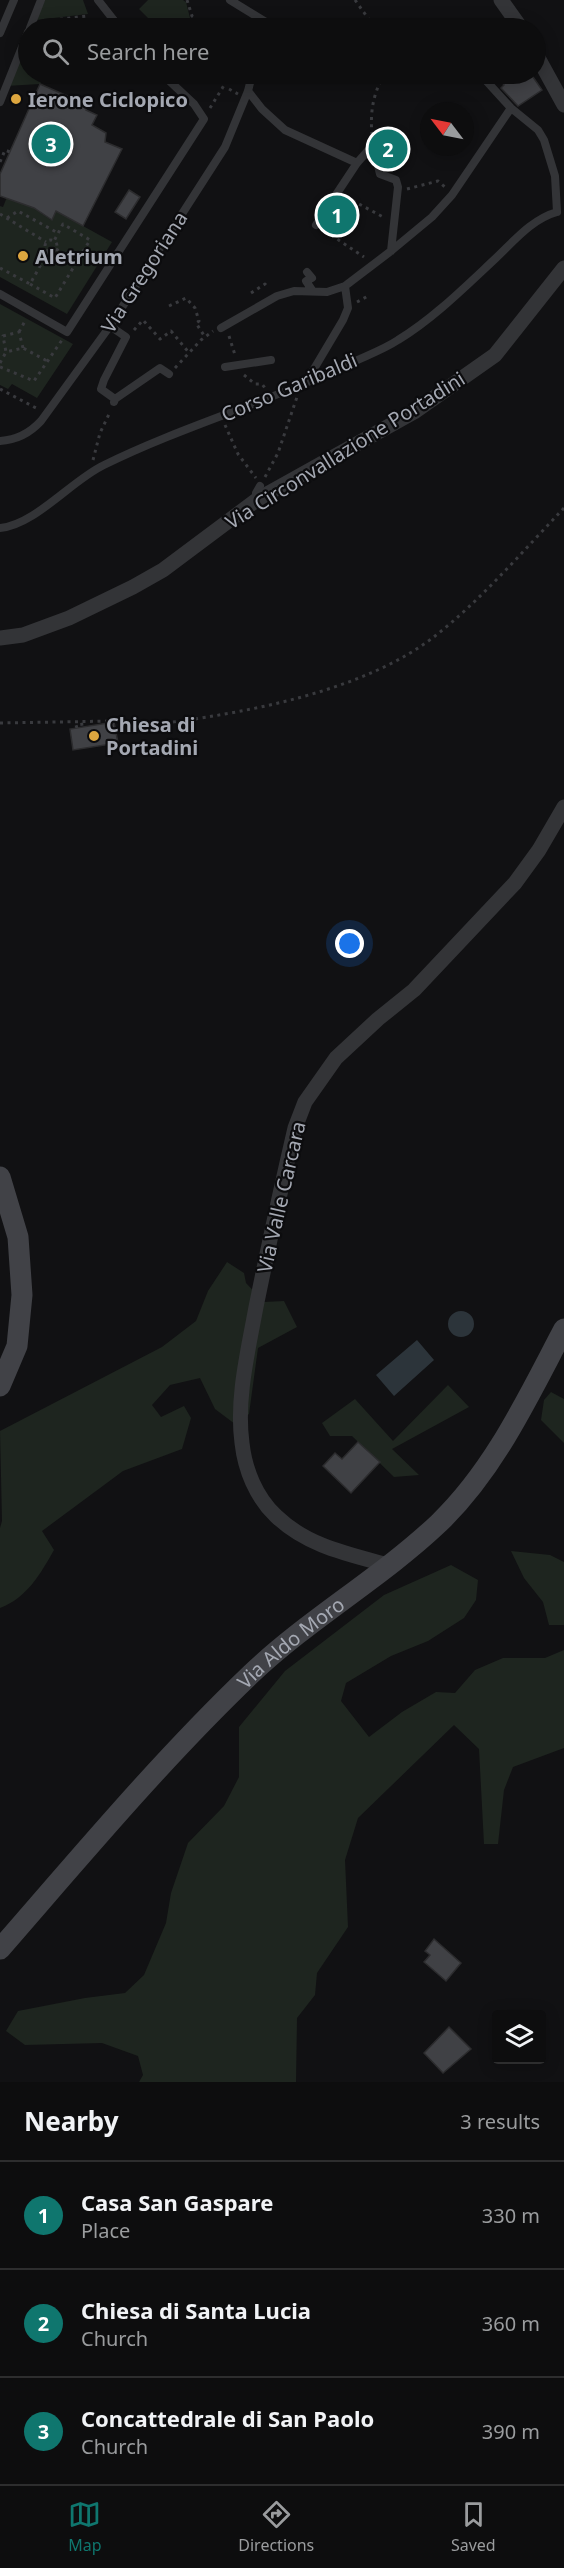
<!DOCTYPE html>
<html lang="en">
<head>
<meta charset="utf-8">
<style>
	:root { --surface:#0d0d0e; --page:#161617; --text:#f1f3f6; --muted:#9a9c9e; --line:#2d2d2e; --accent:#0f766e }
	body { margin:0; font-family:"Noto Sans",sans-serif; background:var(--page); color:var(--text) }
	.controls { position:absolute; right:18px; bottom:18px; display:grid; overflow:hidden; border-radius:6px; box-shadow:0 3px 15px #0003 }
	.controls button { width:54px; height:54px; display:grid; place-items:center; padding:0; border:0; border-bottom:2px solid var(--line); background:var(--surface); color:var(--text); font:30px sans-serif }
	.compass { position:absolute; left:420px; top:102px; width:54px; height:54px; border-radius:50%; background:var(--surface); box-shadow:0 3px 15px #0003; rotate:302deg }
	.you { position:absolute; left:350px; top:944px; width:21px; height:21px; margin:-15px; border:4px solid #fff; border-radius:50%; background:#1a73e8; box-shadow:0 0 0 9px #1a73e833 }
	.badge { display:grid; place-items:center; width:39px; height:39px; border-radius:50%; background:var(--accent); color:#fff; font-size:20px; font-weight:700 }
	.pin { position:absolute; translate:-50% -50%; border:3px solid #fff; box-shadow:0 2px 6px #0006 }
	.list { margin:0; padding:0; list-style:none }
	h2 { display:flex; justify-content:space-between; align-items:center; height:78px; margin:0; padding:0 24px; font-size:26px }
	h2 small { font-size:20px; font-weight:400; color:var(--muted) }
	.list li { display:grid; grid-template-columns:39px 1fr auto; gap:18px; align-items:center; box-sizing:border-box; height:108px; padding:0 24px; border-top:2px solid var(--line) }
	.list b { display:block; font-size:22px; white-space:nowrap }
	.list p { margin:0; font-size:20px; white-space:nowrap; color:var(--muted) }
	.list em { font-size:20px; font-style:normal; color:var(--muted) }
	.icon { flex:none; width:33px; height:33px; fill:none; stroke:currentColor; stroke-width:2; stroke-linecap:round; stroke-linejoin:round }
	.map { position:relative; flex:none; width:564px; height:2082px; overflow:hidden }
	.search { position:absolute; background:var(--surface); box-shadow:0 3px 15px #0003; left:18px; right:18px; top:18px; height:66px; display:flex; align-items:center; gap:15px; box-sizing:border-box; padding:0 21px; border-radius:33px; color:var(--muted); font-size:22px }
	.sheet { height:402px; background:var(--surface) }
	nav { display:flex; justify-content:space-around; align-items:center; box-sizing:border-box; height:84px; border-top:2px solid var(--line); background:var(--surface); font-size:16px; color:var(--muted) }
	nav a { display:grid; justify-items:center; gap:3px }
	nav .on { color:var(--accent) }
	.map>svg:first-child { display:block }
</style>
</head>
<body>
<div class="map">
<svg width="564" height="2082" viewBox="0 0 564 2082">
	<rect width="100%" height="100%" fill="#111113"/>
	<path fill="#1e251f" d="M45 0H83L88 14 36 20Z
		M148 0H183L186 2 190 18 205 28H158L139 9Z
		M28 32V74H63L60 81 44 76 40 84 6 86Z
		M9 192 19 196 18 202 34 208 51 220 56 211 112 242 67 314 0 277V206L3 207Z
		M0 304 73 344 37 398 12 384 8 389 0 385Z
		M227 1262 244 1273 246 1283 264 1302 284 1301 297 1327 258 1348 249 1414 235 1424 215 1409 200 1378 170 1385 152 1405 161 1417 184 1406 191 1418 182 1449 123 1471 42 1531 54 1550C41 1573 27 1598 0 1608V1528L2 1521 0 1431 162 1347 196 1321 208 1291Z
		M448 1385 469 1407 392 1449 419 1475 394 1477 352 1436H330L322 1423 355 1399 393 1441Z
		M551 1392 564 1399V1443L541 1420 544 1400Z
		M511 1551 550 1555 564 1562V1625H549L543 1602 524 1578Z
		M451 1565 478 1580 476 1600 464 1618 428 1641 391 1656 346 1683 341 1701 369 1737 402 1712 436 1692 455 1693 475 1670 503 1658H545L564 1650V1748L513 1767 504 1790 498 1844H484L479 1749 454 1725 358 1818 345 1860 348 1927 317 1973 315 1995 297 2018 296 2082H139L143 2075 138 2056 102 2043 25 2045 6 2031 18 2011 85 1998 125 1993 144 1975 166 1923 171 1893 188 1843 224 1806 239 1777V1727L285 1671 384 1595Z"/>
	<path fill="#2c343a" d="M448 1324a13 13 0 1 1 26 0a13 13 0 1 1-26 0Z
		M417 1340 434 1360 394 1396 376 1375Z"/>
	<path fill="#404145" stroke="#2c2c2e" stroke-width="1.5" d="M497 74H531L542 90 518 106 501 88 504 85Z
		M40 84 88 105 86 110 97 115 92 125 106 133 105 142 122 149 83 226 56 211 52 220 34 208 0 196V174Z
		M392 127 401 166 386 170 375 131Z
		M129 190 140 197 126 219 115 212Z
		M341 197 354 206 335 234 323 226Z
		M114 722 118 743 73 750 70 729Z
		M358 1442 380 1462 351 1493 323 1466 335 1453 342 1459Z
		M434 1939 461 1963 446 1981 424 1962 430 1955 425 1951Z
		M449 2027 471 2049 443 2073 424 2053Z"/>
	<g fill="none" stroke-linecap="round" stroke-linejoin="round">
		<path stroke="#393a3e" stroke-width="3" stroke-dasharray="3 4.5" stroke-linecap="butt" d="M187 0 192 16 208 28
			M355 0 375 28
			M45 21 87 16
			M198 74 216 83
			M229 89 238 94
			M210 108 231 74
			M372 135C370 111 373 95 384 74
			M0 162 5 150 10 152
			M407 189 438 181 445 187
			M346 197 385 218
			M0 214 46 242
			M7 218 18 211 58 233
			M325 231 364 257
			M45 246a6 6 0 1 1 12 0a6 6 0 1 1-12 0Z
			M56 249 77 261
			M0 268 30 284 48 252
			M30 284 55 298 90 240 63 224 54 241
			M251 293 265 284 269 288
			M357 302 368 296
			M169 306 186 298 195 308 199 321 196 323 205 337
			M134 330 143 320 160 339 171 331 190 354
			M19 332 25 321
			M229 336 235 355
			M23 348 19 332 3 336 6 352 23 348 49 362
			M0 363 6 352
			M0 367 34 381 62 340
			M175 368 201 340 213 331
			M244 375 255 384H262L265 388
			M0 389 38 409
			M225 425 238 454 256 478
			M93 460 100 433 110 412
			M265 477 278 453 297 397
			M173 722C256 711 367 689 435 636 480 601 524 550 564 508
			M0 723 114 721
			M77 728 76 725 84 724 83 721"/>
		<path stroke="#333437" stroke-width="8" d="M98 0 120 28
			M230 0 269 24V28
			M30 28 41 0
			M0 33 14 0
			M480 74 511 108 538 130 544 140 555 176 557 212
			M248 91 262 109 285 130 357 163 373 145 380 174 396 180 398 187 391 251
			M0 102 28 32
			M316 225 357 163
			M307 272 312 278 306 281 312 290
			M0 294 67 332 204 119 194 104 162 74
			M110 326 126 337 104 380 101 389 115 399 114 402
			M221 328 277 296 294 291 327 292 345 286 391 251 432 217 452 195 511 108
			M225 367 271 360
			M305 384 343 320 348 308 345 286
			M115 399 160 368 169 374
			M0 441C16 440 30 433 41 421L110 326 225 147 248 91 250 83 248 74
			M258 499 256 493 260 486
			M0 528C35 525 72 480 104 465 183 426 269 402 349 364 365 356 383 350 398 340 433 319 466 286 496 258 514 241 532 219 557 212"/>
		<path stroke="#333437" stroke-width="15" d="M501 0 521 28
			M536 54 564 105
			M0 638 23 635 69 618 133 587 163 570 258 499 414 412 495 355 564 268
			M388 1565C348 1554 307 1546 276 1516 256 1497 245 1470 242 1443 236 1399 248 1351 256 1307 268 1248 281 1188 295 1128L305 1102 336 1058 378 1019 414 990 515 883 539 850 564 807"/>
		<g stroke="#414247" stroke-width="21">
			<path d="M0 1177 18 1237 22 1295 17 1346 0 1386"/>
			<path id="s1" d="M0 1949C81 1856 162 1759 251 1674 310 1618 381 1578 439 1523 495 1469 528 1397 564 1329"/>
		</g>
	</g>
	<g fill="#dda63f" stroke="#0c0c0e" stroke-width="2">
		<circle cx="16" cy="99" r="6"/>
		<circle cx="23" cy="256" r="6"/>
		<circle cx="94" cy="736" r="6"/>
	</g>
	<g text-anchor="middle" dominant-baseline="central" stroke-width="4.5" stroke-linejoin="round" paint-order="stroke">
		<g font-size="20" font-weight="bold" fill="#a4a8b2" stroke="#0c0c0e" text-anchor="start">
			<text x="28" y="99">Ierone Ciclopico</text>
			<text x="35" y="256">Aletrium</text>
			<text x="106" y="724">Chiesa di<tspan x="106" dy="23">Portadini</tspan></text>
		</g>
		<g font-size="20" fill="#a4a8b2" stroke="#0c0c0e">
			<text transform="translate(144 272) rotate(-57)">Via Gregoriana</text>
			<text transform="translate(289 387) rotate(-23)">Corso Garibaldi</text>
			<text transform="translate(345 450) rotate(-32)">Via Circonvallazione Portadini</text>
			<text transform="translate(281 1197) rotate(-77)">Via Valle Carcara</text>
			<text stroke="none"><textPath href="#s1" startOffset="423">Via Aldo Moro</textPath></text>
		</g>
	</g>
</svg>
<div class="controls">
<button><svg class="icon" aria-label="layers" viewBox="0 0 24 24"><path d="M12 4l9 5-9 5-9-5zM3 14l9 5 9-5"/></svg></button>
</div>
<svg class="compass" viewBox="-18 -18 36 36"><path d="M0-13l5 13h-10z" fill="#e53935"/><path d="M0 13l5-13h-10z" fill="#9a9c9e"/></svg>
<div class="you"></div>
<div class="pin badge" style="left:337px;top:215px">1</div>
<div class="pin badge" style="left:388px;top:149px">2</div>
<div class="pin badge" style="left:51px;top:144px">3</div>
<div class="search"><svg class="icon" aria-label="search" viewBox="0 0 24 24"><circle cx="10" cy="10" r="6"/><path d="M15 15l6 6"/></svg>Search here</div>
</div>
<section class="sheet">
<h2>Nearby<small>3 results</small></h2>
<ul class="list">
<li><span class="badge">1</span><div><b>Casa San Gaspare</b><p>Place</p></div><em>330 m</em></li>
<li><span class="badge">2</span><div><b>Chiesa di Santa Lucia</b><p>Church</p></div><em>360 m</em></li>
<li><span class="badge">3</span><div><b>Concattedrale di San Paolo</b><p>Church</p></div><em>390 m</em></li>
</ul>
</section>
<nav>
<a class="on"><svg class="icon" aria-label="map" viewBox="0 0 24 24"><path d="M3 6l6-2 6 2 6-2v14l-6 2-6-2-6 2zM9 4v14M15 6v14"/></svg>Map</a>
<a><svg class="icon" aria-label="directions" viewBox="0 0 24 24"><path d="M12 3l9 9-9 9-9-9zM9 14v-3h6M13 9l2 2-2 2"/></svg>Directions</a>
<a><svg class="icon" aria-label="saved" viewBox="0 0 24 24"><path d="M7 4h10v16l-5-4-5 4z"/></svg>Saved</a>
</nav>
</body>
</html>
